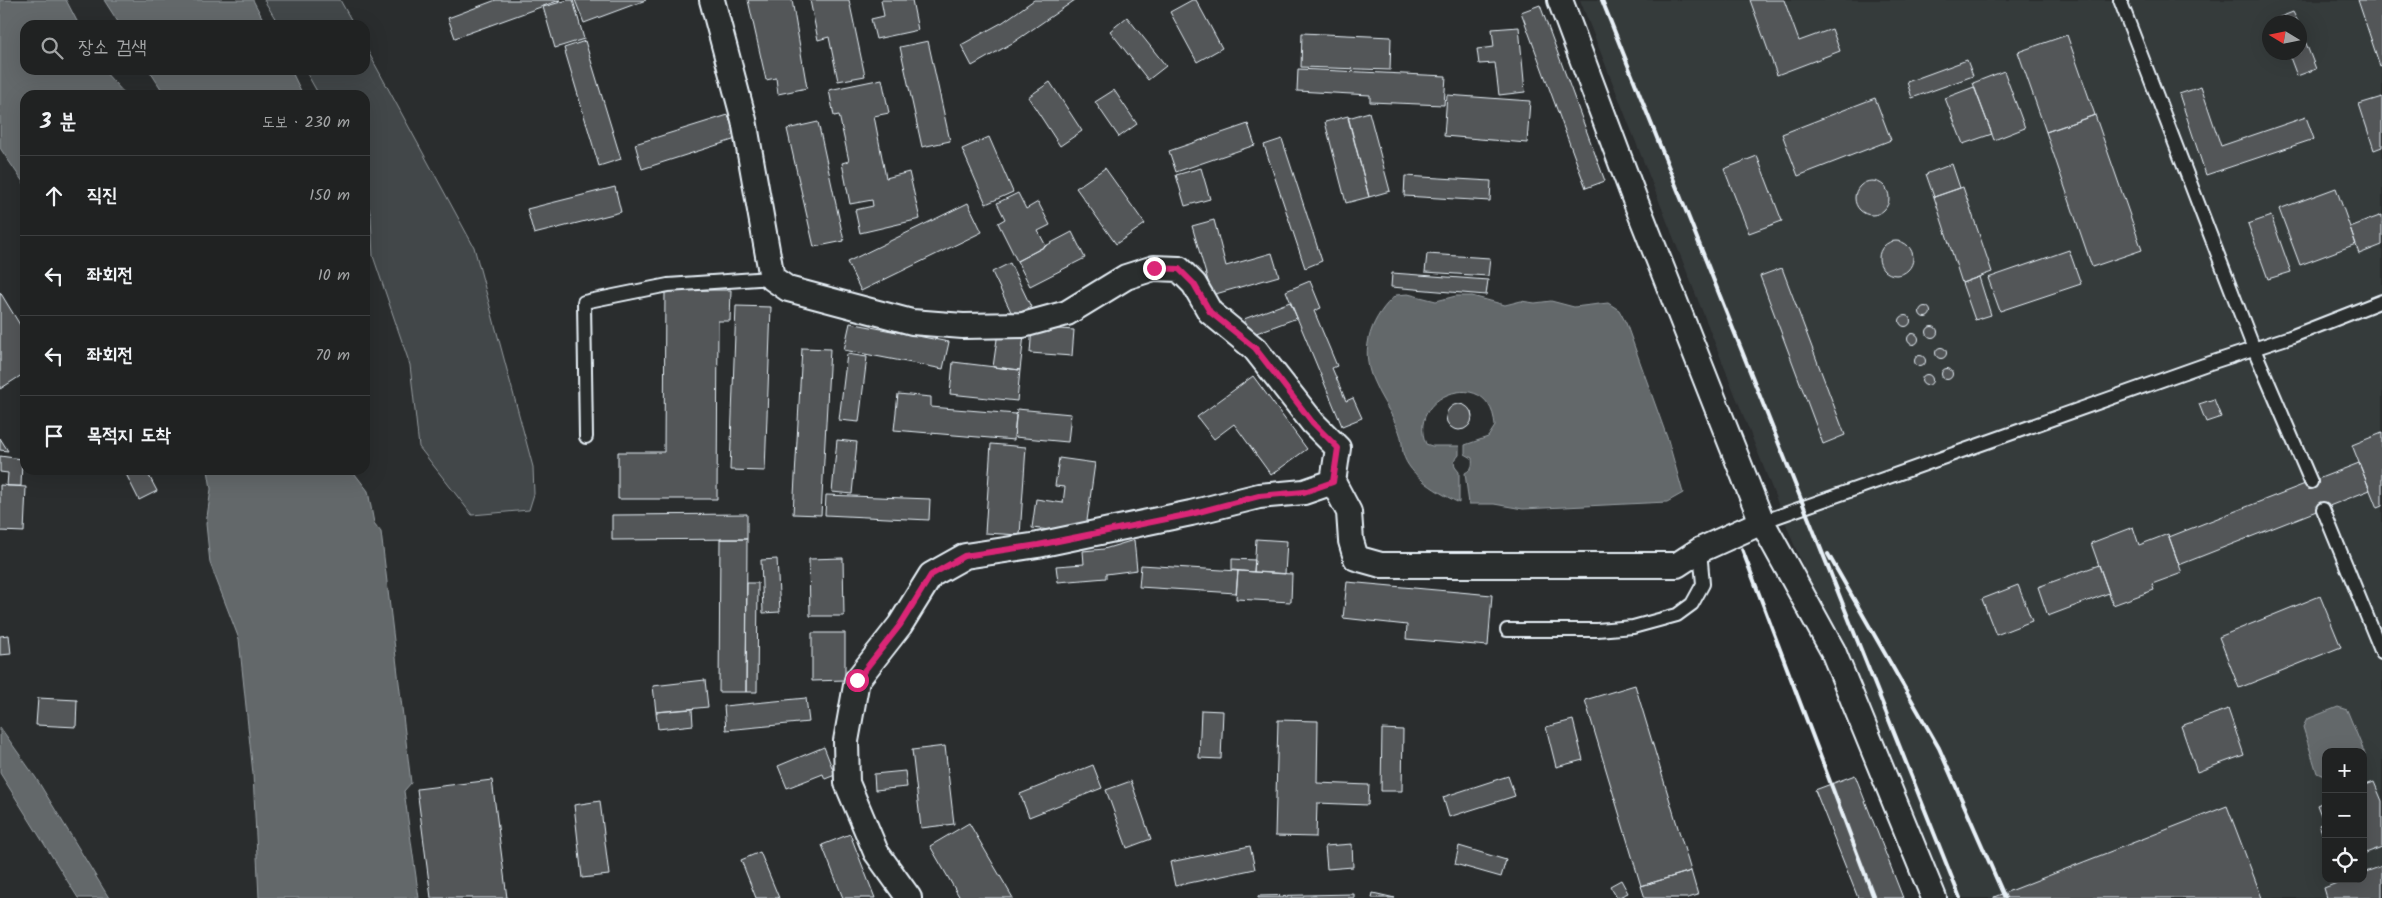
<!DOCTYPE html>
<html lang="ko">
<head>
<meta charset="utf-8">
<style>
	:root { --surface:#202222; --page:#282a2a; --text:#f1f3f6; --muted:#a2a4a5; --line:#3d3f40 }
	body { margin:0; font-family:Kalam,"Poor Story",sans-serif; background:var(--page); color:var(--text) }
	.controls { position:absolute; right:15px; bottom:15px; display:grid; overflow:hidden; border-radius:10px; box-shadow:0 5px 20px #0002 }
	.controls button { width:45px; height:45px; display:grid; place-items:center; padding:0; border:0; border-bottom:1px solid var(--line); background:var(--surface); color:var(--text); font:25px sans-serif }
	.compass { position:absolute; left:2262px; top:15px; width:45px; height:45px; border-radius:50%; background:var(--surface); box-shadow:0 5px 20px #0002; rotate:280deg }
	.stop { position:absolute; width:15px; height:15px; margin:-11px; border:4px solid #db2777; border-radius:50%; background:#fff }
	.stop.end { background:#db2777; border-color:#fff; box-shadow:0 1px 5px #0008 }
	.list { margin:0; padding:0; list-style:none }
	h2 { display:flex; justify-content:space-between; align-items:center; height:65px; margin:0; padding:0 20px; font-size:21px }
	h2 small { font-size:16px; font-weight:400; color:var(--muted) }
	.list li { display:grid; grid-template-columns:32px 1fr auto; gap:15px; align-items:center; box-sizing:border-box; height:80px; padding:0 20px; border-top:1px solid var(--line) }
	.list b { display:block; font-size:19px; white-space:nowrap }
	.list em { font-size:16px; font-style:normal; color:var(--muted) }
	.icon { flex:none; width:28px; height:28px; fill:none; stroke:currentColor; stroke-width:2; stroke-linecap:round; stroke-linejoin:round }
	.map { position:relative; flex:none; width:2382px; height:898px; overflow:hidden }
	.search { position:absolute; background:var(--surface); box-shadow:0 5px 20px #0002; left:20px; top:20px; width:350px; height:55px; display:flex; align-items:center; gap:12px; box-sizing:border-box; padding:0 18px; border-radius:15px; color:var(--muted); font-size:19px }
	.panel { position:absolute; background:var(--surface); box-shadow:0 5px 20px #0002; left:20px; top:90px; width:350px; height:385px; border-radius:15px }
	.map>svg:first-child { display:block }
</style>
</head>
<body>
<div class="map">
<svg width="2382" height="898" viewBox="0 0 2382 898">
	<rect width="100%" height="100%" fill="#2a2d2e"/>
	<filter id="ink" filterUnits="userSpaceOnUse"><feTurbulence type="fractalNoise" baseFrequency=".02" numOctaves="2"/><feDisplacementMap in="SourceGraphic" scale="10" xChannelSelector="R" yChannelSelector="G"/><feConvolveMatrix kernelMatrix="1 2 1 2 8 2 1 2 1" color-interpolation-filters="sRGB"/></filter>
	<g filter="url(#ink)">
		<path fill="#363a3b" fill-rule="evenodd" d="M1580 0H2382V898H1933ZM2270 22H2300V52H2270ZM2326 752H2363V879H2326Z"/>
		<path fill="#424648" stroke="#959ca0" d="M264 0H340L354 25H279Z
			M365 46 474 247 533 467 534 494 529 510 472 515 419 447 410 365 373 256 371 217 365 193V95H319L305 70H365Z"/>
		<path fill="#63686b" stroke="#989fa3" d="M0 0H66L79 25H25V70H103L126 95H25V185L0 148Z
			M104 0H253L266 25H120Z
			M149 70H291L303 95H165Z
			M1408 294 1436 301 1456 296H1472L1505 305 1521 301 1535 303 1551 301 1574 307 1608 303 1619 310 1626 323 1668 440 1683 493 1667 502 1523 509 1494 504H1469L1465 473C1472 469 1473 466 1472 458L1465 454V445L1488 437 1495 426C1491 364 1405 395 1426 444L1432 446H1459V455L1454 461 1455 467 1459 472V503C1440 493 1409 477 1403 453 1402 446 1402 438 1399 431 1392 413 1380 398 1373 380 1359 348 1372 316 1396 295Z
			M208 470H352L368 491 374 523 381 532 411 783 404 791 419 898H259L253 774 239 639 210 563 206 524 211 489Z
			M2338 707 2347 710 2365 754 2363 758V752H2326V777L2317 773 2303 727 2307 719Z
			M0 727 36 778 109 898H78L0 773Z"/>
		<path fill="#535759" stroke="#e8f1f8" d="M496 0H560L455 38 448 18Z
			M568 0H573L584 39 555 48 543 7Z
			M575 0H646L584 23Z
			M748 0H792L807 88 778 94 776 78 766 80Z
			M810 0H849L865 76 838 81 829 37 818 40Z
			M881 0H912L918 30 876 39 871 19 884 16Z
			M1034 0H1075L1014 42 972 66 961 45 1003 22Z
			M1192 0H1196L1222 48 1197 62 1170 12Z
			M1750 0H1784L1799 41 1832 29 1840 51 1777 75Z
			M2358 0H2382V65L2380 66Z
			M1540 5 1605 181 1586 188 1521 12Z
			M2293 12 2298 22H2276L2275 19Z
			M1127 17 1166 66 1148 80 1110 31Z
			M1519 27 1525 92 1499 95 1495 63 1479 64 1477 49 1494 47 1492 29Z
			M2300 28 2316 69 2297 76 2288 52H2300Z
			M1302 33 1391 37 1390 70 1301 67Z
			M2067 35 2095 115 2046 132 2018 52Z
			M585 41 621 159 599 166 564 48Z
			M928 41 950 141 922 147 900 47Z
			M1967 60 1973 76 1912 98 1907 82Z
			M1298 69 1446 76 1444 105 1370 102V95L1297 91Z
			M2004 71 2025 128 1994 140 1973 83Z
			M882 79 889 113 874 116 886 178 909 172 920 219 860 233 855 210 873 206 872 200 850 204 842 163 849 161 839 115 834 116 829 90Z
			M1050 82 1082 131 1060 146 1028 97Z
			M1974 87 1992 134 1963 144 1945 98Z
			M2201 87 2221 146 2306 117 2314 139 2206 175 2179 94Z
			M1114 90 1137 124 1119 137 1095 102Z
			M1447 95 1530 101 1527 143 1444 136Z
			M2382 97V147L2374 150 2359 104Z
			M1875 98 1891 140 1798 176 1782 134Z
			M1369 112 1390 191 1369 197 1348 118Z
			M728 115 736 139 642 169 635 144Z
			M2095 115 2142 250 2092 267 2046 132Z
			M1348 116 1369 197 1346 203 1325 122Z
			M818 122 844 241 814 247 787 129Z
			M1248 124 1255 145 1176 172 1169 151Z
			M989 137 1013 192 986 204 962 149Z
			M1282 139 1322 261 1305 268 1264 145Z
			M1757 156 1782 221 1749 233 1724 169Z
			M1952 164 1960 188 1934 197 1926 174Z
			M1105 168 1145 224 1116 244 1076 188Z
			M1201 168 1210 199 1185 206 1176 175Z
			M1405 176 1491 181 1490 201 1404 196Z
			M1855 198a17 17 0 1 1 34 0a17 17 0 1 1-34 0Z
			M615 187 621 212 534 234 527 209Z
			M1963 187 1992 272 1962 283 1934 197Z
			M2336 188 2356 244 2300 265 2279 209Z
			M1018 193 1026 209 1038 202 1050 225 1038 231 1046 246 1017 261 998 223 1005 219 997 203Z
			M968 203 982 232 861 291 847 262Z
			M2382 215V245L2359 254 2350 227Z
			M2271 216 2291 272 2268 279 2248 224Z
			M1214 220 1226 266 1272 253 1279 276 1212 295 1192 226Z
			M1072 232 1085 258 1030 286 1017 261Z
			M1879 258a17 17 0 1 1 34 0a17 17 0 1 1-34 0Z
			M2069 250 2081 284 2000 311 1988 278Z
			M1427 254 1490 258 1488 276 1425 272Z
			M1010 263 1031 307 1013 316 992 272Z
			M1782 268 1845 435 1823 444 1760 276Z
			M1392 273 1488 280 1486 295 1391 287Z
			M1979 277 1991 315 1975 320 1962 283Z
			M1310 281 1321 308 1314 311 1337 366 1332 368 1346 401 1353 398 1362 418 1342 426 1286 291Z
			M665 290H731L730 321H718L717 499H618V452H664Z
			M0 292 25 333V373L0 389Z
			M1290 302 1297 318 1251 335 1244 319Z
			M736 306 771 307 765 471 730 470Z
			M1919.5 312a5.5 5.5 0 1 1 11 0a5.5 5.5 0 1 1-11 0Z
			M1899.5 321a5.5 5.5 0 1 1 11 0a5.5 5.5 0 1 1-11 0Z
			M850 323 949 342 943 369 844 350Z
			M1926.5 332a5.5 5.5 0 1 1 11 0a5.5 5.5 0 1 1-11 0Z
			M1032 327 1074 330 1072 356 1030 353Z
			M998 332 1024 335 1020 370 993 367Z
			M1907.5 339a5.5 5.5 0 1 1 11 0a5.5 5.5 0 1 1-11 0Z
			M1935.5 353a5.5 5.5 0 1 1 11 0a5.5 5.5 0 1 1-11 0Z
			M802 348 830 349 821 515 793 514Z
			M847 354 867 357 859 422 839 420Z
			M1914.5 361a5.5 5.5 0 1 1 11 0a5.5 5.5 0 1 1-11 0Z
			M953 362 1020 370 1017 401 950 394Z
			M1941.5 374a5.5 5.5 0 1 1 11 0a5.5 5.5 0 1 1-11 0Z
			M1921.5 380a5.5 5.5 0 1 1 11 0a5.5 5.5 0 1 1-11 0Z
			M1253 376 1307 449 1271 475 1234 424 1214 439 1197 417Z
			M898 394 931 397V407L1016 414 1014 440 894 430Z
			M2214 399 2221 417 2206 422 2199 404Z
			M1446 417a13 13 0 1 1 26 0a13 13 0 1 1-26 0Z
			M1017 409 1071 414 1068 442 1014 437Z
			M2382 433V506L2377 508 2352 445Z
			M0 438 8 451 0 450Z
			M837 440 857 442 852 494 832 492Z
			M991 444 1026 447 1020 535 985 533Z
			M0 456 22 459 21 486H7L8 473 0 472Z
			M1059 458 1095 463 1086 528 1059 531 1032 528 1036 499 1063 503 1065 487 1055 486Z
			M2359 463 2370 490 2179 565 2169 537Z
			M124 470H146L157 491 139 500Z
			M0 485 26 487 24 532 0 531Z
			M826 495 930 499 929 520 825 515Z
			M747 514V539L612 540V515Z
			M2133 527 2139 545 2168 534 2182 573 2152 584 2154 590 2113 605 2091 543Z
			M720 539H747L746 692H719Z
			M1256 539 1287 541 1285 574 1254 572Z
			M1134 540 1137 570 1106 574V578L1058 582 1056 566 1084 564 1083 551 1104 549Z
			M843 558 844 616H810L809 559Z
			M777 559 780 612 763 613 761 560Z
			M1232 559 1255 560 1254 572 1232 570Z
			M1141 565 1238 571 1236 593 1139 587Z
			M2099 565 2109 593 2048 616 2038 587Z
			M1238 571 1292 574 1291 602 1236 599Z
			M1347 582 1492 595 1488 646 1406 639 1407 625 1343 618Z
			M747 583H758L757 692H746Z
			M2018 585 2032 621 1996 635 1982 599Z
			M2320 596 2341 647 2239 688 2219 637Z
			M812 633H845V680L812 681Z
			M9 635 11 654 0 655V636Z
			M705 680 708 707 656 712 653 686Z
			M1635 685 1691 871 1641 886 1585 700Z
			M38 698 77 700 76 727 36 725Z
			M806 698 809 722 726 730 724 706Z
			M692 709 693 725 658 729 656 712Z
			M2228 709 2244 755 2197 772 2181 726Z
			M1201 710 1223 711 1221 759 1199 758Z
			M1278 720 1318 721 1317 783 1369 785 1368 805 1317 803 1316 837 1275 836Z
			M1573 720 1583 760 1556 767 1546 727Z
			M1382 729 1403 730 1402 791H1381Z
			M945 746 954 824 921 828 912 750Z
			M824 747 835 775 825 779 823 774 787 788 778 766Z
			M1093 765 1102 788 1029 817 1020 794Z
			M905 771 907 787 875 790 874 774Z
			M1855 775 1903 898H1858L1815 790Z
			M1508 776 1515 796 1449 817 1443 797Z
			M492 780 507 898H431L417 789Z
			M1131 781 1151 839 1127 848 1106 790Z
			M2374 782 2382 801V847L2363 854V786Z
			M600 801 609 875 582 878 574 805Z
			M2326 801V842L2319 825 2324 823 2317 805Z
			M2227 806 2262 898H1994V897Z
			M969 823 1013 898H960L930 846Z
			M850 834 875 898H843L822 845Z
			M1352 844 1353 867 1327 869 1325 846Z
			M1250 846 1255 869 1175 886 1170 862Z
			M1459 846 1506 860 1501 877 1455 864Z
			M760 852 779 898H756L741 860Z
			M2382 866V898H2327L2324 888 2347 879H2363V873Z
			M1691 871 1698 895 1688 898H1645L1641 886Z
			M1621 880 1628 893 1617 898 1610 886Z
			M1373 893 1395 898H1372Z
			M1354 894V898H1258V896Z"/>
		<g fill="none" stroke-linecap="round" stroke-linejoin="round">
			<defs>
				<path id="service" d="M2120 0 2254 349 2311 482
					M586 437 584 302 668 285 772 278
					M2323 509 2382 653
					M1762 522 2204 365 2290 337 2382 301
					M1507 630H1597L1633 627 1677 615 1692 604 1703 584 1700 550"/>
				<path id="minor" d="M712 0 744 120 772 278 788 289 912 322 963 326 1023 325 1067 313 1126 277 1154 268 1179 269 1194 284 1210 312 1255 349 1313 423 1338 448 1333 482
					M1560 0 1635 200 1762 522 1833 651 1934 898
					M909 898 876 852 847 783 846 741 857 680 900 625 931 575 965 556 1038 545 1191 513 1259 496 1304 492 1333 482 1349 512 1351 541 1356 558 1381 565H1677L1700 550 1762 522"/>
			</defs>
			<use href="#service" stroke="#e8f1f8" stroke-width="16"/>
			<use href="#minor" stroke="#e8f1f8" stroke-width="28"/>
			<use href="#service" stroke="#2a2d2e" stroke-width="12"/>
			<use href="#minor" stroke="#2a2d2e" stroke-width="24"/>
			<path stroke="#e8f1f8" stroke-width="4" d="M1602 0 1960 898
				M1742 549 1874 898
				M1828 554 1939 748 2005 898"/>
		</g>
	</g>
	<g fill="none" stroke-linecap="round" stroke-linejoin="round" filter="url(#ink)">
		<path stroke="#db2777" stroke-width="6" d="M857 680 900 625 931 575 964 556 1038 545 1191 514 1259 496 1304 492 1333 482 1338 448 1313 423 1255 348 1210 312 1194 284 1179 269 1154 268"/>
	</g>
</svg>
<div class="controls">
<button>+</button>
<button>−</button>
<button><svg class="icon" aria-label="locate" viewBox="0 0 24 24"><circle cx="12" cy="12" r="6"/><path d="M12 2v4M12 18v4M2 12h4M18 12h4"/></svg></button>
</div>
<svg class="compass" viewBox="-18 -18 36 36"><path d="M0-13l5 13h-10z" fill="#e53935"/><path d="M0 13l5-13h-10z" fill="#a2a4a5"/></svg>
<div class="stop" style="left:857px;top:680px"></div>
<div class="stop end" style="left:1154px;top:268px"></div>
<div class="search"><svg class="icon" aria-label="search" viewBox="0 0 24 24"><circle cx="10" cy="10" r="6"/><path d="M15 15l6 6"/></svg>장소 검색</div>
<section class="panel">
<h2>3 분<small>도보 · 230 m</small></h2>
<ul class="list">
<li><svg class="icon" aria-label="ahead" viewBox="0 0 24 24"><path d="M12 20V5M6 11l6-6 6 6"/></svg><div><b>직진</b></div><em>150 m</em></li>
<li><svg class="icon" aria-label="left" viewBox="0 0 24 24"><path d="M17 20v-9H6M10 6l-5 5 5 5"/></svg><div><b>좌회전</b></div><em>10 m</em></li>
<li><svg class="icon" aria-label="left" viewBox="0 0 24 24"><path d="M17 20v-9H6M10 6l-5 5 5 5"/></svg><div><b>좌회전</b></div><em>70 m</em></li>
<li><svg class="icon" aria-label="arrive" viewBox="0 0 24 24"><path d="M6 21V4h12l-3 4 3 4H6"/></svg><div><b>목적지 도착</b></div></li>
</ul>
</section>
</div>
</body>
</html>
